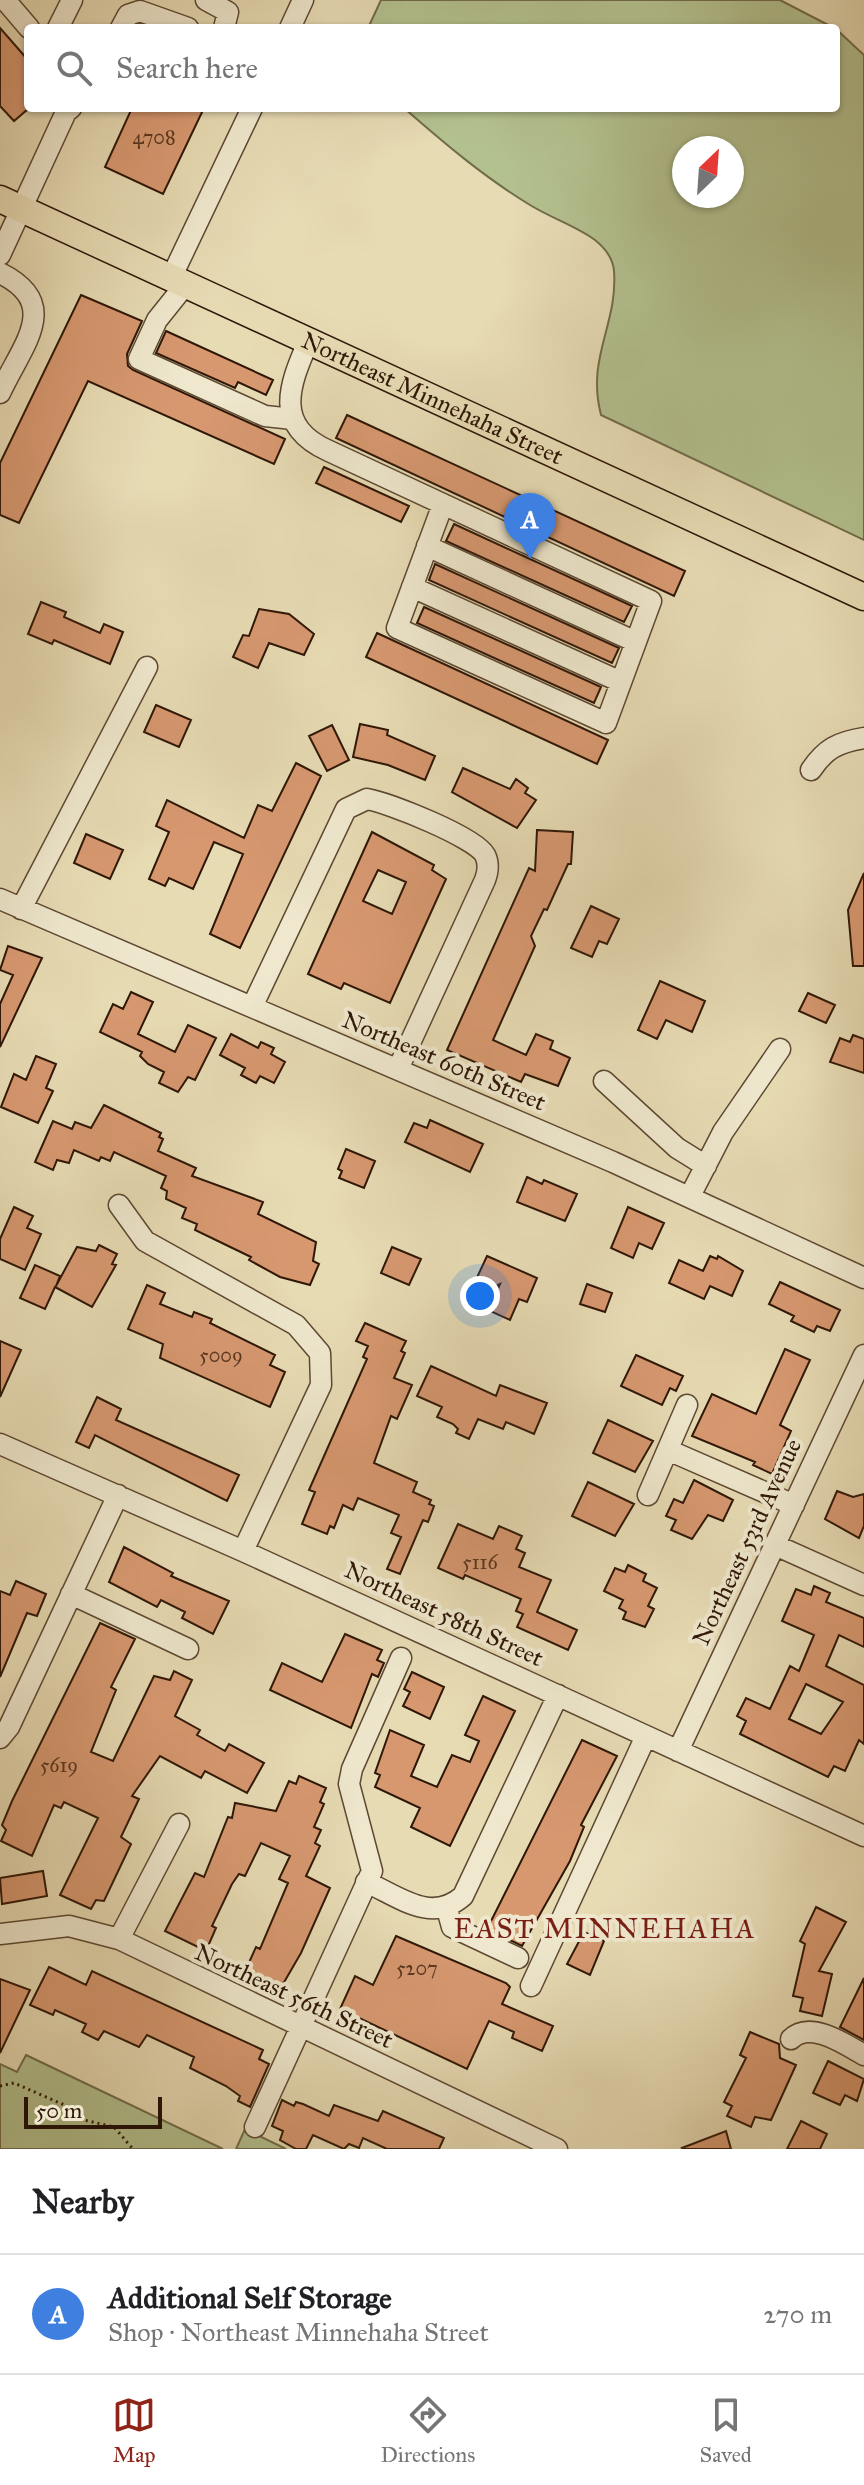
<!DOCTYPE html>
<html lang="en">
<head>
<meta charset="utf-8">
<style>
	:root { --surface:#fff; --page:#f6f6f6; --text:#202124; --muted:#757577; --line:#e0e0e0; --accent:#8f2418 }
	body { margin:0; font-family:"IM FELL Great Primer",serif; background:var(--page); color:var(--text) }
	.compass { position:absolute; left:672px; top:136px; width:72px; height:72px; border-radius:50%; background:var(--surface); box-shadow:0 2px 6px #0004; rotate:25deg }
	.scale { position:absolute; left:24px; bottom:20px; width:138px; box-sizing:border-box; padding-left:8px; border:4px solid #2f1707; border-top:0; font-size:22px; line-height:28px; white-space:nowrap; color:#2f1707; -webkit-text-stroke:6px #efe8ce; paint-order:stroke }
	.you { position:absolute; left:480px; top:1296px; width:28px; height:28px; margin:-20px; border:6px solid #fff; border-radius:50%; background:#1a73e8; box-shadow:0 0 0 12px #1a73e833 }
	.badge { display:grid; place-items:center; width:52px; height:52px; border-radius:50%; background:var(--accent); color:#fff; font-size:26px; font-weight:700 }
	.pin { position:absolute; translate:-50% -66px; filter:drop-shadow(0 2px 4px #0008) }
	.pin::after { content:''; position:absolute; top:42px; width:28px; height:24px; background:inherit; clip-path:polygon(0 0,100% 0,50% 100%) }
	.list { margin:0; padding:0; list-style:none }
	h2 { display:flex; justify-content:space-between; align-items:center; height:104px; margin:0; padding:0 32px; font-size:34px }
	h2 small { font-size:26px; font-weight:400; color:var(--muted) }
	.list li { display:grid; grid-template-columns:52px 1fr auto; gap:24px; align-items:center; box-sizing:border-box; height:120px; padding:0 32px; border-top:2px solid var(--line) }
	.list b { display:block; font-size:30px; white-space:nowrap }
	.list p { margin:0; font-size:26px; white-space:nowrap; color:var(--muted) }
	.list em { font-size:26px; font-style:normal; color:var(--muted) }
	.icon { flex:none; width:44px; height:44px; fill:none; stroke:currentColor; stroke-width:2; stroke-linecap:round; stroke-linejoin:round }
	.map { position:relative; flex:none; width:864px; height:2149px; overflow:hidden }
	.search { position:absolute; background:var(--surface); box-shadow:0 2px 6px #0004; left:24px; right:24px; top:24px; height:88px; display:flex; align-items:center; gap:20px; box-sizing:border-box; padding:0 28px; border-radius:8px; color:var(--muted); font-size:30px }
	.sheet { height:224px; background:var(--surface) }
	nav { display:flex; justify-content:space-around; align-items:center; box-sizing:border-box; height:112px; border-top:2px solid var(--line); background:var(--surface); font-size:22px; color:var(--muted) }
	nav a { display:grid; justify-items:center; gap:4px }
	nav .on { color:var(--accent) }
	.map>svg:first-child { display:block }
</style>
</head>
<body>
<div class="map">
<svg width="864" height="2149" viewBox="0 0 864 2149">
	<rect width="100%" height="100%" fill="#e7dbb4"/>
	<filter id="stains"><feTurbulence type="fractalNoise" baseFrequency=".0025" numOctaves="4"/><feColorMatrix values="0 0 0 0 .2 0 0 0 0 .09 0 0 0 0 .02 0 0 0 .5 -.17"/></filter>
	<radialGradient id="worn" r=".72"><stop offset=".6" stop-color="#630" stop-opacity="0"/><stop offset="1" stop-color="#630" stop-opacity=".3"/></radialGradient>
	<path fill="#b3c18f" stroke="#716c4b" stroke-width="2" fill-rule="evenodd" d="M381 0H780L834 28H368Z
		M836 29 864 55V540L601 415C586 357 618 325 614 271 613 258 605 248 595 240 576 226 551 218 530 205 484 177 444 143 404 108H836ZM732 148V196H684V148Z
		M26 2055 223 2149H0V2064L17 2072Z
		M245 2129 286 2149H236Z"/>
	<path fill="#d79870" stroke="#2f1707" stroke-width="2" fill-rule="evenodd" d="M0 28 28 60V109L14 121 0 106Z
		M132 108H204L163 194 105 167Z
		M81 295 142 321 127 354 128 366 133 370 285 439 274 464 88 381 19 523 0 515V463Z
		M166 331 273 380 266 395 238 382 235 388 156 353Z
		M347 415 685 571 674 596 336 438Z
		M324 467 409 506 401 522 316 483Z
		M454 524 632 606 624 622 446 541Z
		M435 564 619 648 612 663 429 580Z
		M41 602 66 612 64 617 100 633 104 624 123 632 110 664 54 640 52 644 28 634Z
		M424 607 601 687 594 703 417 623Z
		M259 609 289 614 314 634 304 655 269 643 258 668 233 657 243 635 249 636Z
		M377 633 608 740 597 764 366 657Z
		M156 705 191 720 179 747 144 732Z
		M360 724 388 730 387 735 435 756 425 780 388 765 353 757Z
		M332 725 349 760 327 771 309 736Z
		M296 763 321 776 240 948 210 934 243 854 214 842 193 889 169 878 165 886 149 879 169 832 156 826 167 800 244 838 258 805 272 811Z
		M463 768 510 789 516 779 528 788 525 793 536 800 517 828 452 792Z
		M537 830 573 832 571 864H568L547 910 544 909 531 936 535 946 493 1040 526 1055 536 1034 553 1041 550 1049 570 1058 558 1086 525 1074 521 1082 447 1050 529 868 535 871Z
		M372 832 434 865 432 870 446 879 390 1003 344 983 341 989 308 974ZM378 870 406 882 392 914 363 901Z
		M86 834 123 850 110 879 74 863Z
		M864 873V966H853L848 910Z
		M591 906 619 919 607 944 599 941 592 957 571 948Z
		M8 946 42 958 0 1047V1004L13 975 0 970Z
		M660 981 705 1001 692 1032 666 1020 657 1039 638 1030Z
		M131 992 153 1002 138 1034 175 1052 188 1025 216 1038 195 1080 188 1077 178 1092 159 1083 164 1072 148 1064 140 1056 142 1052 100 1032 113 1004 123 1009Z
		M808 993 835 1005 826 1023 799 1011Z
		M231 1034 258 1048 261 1042 274 1048 271 1054 285 1062 274 1083 260 1076 256 1083 241 1075 245 1068 220 1055Z
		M853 1035 864 1039V1073L830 1062 840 1038 850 1042Z
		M36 1056 56 1064 46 1088 53 1091 38 1123 1 1107 14 1074 26 1080Z
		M104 1105 161 1133 159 1137 163 1139 158 1151 196 1168 192 1176 263 1202 258 1214 316 1242 313 1261 319 1264 310 1285 280 1277 249 1260 251 1257 195 1230 197 1224 182 1218 186 1208 166 1199 167 1191 161 1188 166 1176 114 1152 110 1161 101 1157 99 1161 74 1150 69 1163 57 1160 53 1170 35 1162 53 1121 72 1129 75 1122 91 1128Z
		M430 1120 483 1144 470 1172 405 1142 414 1123 427 1128Z
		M346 1149 375 1161 364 1188 339 1178 342 1171 338 1169Z
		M527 1177 542 1184 544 1180 577 1194 565 1221 517 1202Z
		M14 1207 33 1216 27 1228 41 1234 25 1270 0 1259V1239Z
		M628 1207 664 1223 652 1249 639 1243 633 1258 611 1248Z
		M99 1245 117 1254 112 1264 116 1265 92 1307 55 1287 45 1309 20 1298 35 1265 60 1276 56 1286 77 1247 96 1251Z
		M392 1247 421 1259 409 1285 381 1273Z
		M487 1256 537 1278 527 1302 519 1299 510 1320 488 1310 500 1284 467 1299Z
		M710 1256 717 1259 718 1256 743 1271 732 1296 710 1286 704 1299 669 1283 679 1260 703 1271Z
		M780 1282 840 1310 830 1331 817 1326 814 1332 791 1321 794 1316 769 1304Z
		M587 1284 612 1293 605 1312 580 1304Z
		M147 1285 165 1293 160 1304 192 1317 194 1312 212 1319 210 1323 275 1355 270 1365 285 1372 270 1407 160 1358 163 1344 128 1329Z
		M365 1323 406 1341 401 1351 405 1353 394 1378 412 1385 397 1419 391 1416 374 1463 417 1482 413 1492 431 1500 429 1504 434 1506 428 1522 423 1520 400 1574 387 1569 401 1537 391 1533 399 1515 358 1498 353 1510 343 1505 334 1528 330 1526 327 1534 302 1524 315 1492 309 1490 367 1359 363 1357 368 1346 356 1341Z
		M0 1341 21 1350 0 1397Z
		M785 1349 810 1360 780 1425 791 1431 772 1474 753 1465 755 1462 692 1436 712 1394 756 1414Z
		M636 1355 683 1376 676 1391 670 1388 662 1405 621 1386Z
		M431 1366 496 1396 500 1385 547 1403 534 1434 506 1422 503 1429 478 1419 469 1439 456 1433 458 1429 453 1424 437 1417 442 1407 417 1396Z
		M97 1397 121 1409 116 1420 239 1475 227 1501 95 1435 89 1448 76 1442Z
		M608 1420 653 1441 635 1472 593 1453Z
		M694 1480 733 1500 723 1521 708 1515 692 1539 671 1530 676 1520 666 1516 674 1499 683 1503Z
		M588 1482 634 1504 615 1536 572 1516Z
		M837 1491 853 1497 864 1494V1526L859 1538 825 1519Z
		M458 1524 493 1539 499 1526 522 1536 516 1549 525 1553 519 1567 551 1580 537 1612 577 1630 568 1650 517 1627 523 1614 516 1611 521 1599 465 1575 463 1579 438 1568Z
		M124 1547 173 1573 171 1576 229 1601 213 1634 182 1618 185 1612 161 1600 157 1607 109 1582Z
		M628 1565 646 1574 643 1581 657 1588 648 1606 654 1609 645 1627 623 1619 626 1612 619 1608 623 1600 604 1591 615 1568 625 1572Z
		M16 1581 46 1594 37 1616 27 1613 0 1677V1591L10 1595Z
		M814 1586 830 1593 826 1602 864 1618V1647L839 1635 826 1666 864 1685V1744L859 1740 845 1771 834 1766 828 1777 740 1734 746 1721 737 1716 746 1698 770 1709 790 1666 799 1671 814 1635 782 1621 796 1589 811 1595ZM806 1684 843 1702 821 1734 789 1719Z
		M100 1623 135 1639 111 1687 116 1690 91 1752 113 1761 154 1676 170 1680 174 1671 192 1680 175 1716 200 1730 197 1735 225 1751 229 1744 264 1763 247 1793 205 1771 201 1778 160 1756 132 1796 139 1799 121 1837 131 1844 104 1901 96 1900 91 1909 60 1895 98 1818 64 1802 61 1808 54 1805 32 1856 1 1841 6 1830 2 1825 12 1801Z
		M345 1634 382 1650 377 1660 384 1663 378 1677 372 1674 351 1728 270 1690 282 1663 322 1682Z
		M412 1672 444 1687 430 1719 403 1706 410 1692 404 1689Z
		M483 1696 515 1711 450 1846 411 1827 420 1808 375 1787 380 1775 375 1773 390 1730 424 1745 411 1776 437 1787 452 1755 470 1762 479 1741 465 1735Z
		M582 1740 617 1756 581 1825 584 1827 570 1861 522 1946 487 1929Z
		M299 1776 326 1788 320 1802 324 1804 314 1827 321 1830 315 1843 320 1846 306 1876 330 1888 301 1953 283 1984H278L246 1969 256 1947 260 1949 288 1883 279 1879 290 1856 261 1843 245 1876 239 1874 232 1884 212 1926 216 1928 206 1951 165 1931 195 1873 204 1877 228 1817 232 1818 235 1803 276 1811 289 1781 296 1784Z
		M43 1871 47 1896 2 1904 0 1878Z
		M816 1907 846 1922 819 1971 832 1974 822 2016 800 2011 803 1998 793 1996 805 1944 800 1941Z
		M584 1932 604 1941 590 1975 567 1964Z
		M396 1936 506 1983 510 1987 502 2004 553 2026 542 2051 512 2038 514 2032 489 2021 467 2069 340 2009 355 1976 373 1985Z
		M49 1967 86 1985 92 1971 263 2050 259 2059 269 2064 250 2107 238 2101 240 2096 226 2086 190 2068 194 2057 147 2035 139 2047 104 2031 98 2040 82 2032 86 2024 55 2010 53 2015 30 2005Z
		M864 1978V2040L840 2027Z
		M0 1979 30 1990 0 2053Z
		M750 2032 779 2044 780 2058 796 2065 771 2120 755 2117 751 2127 727 2116 732 2106 724 2102 746 2058 740 2055Z
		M828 2061 864 2079 857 2101 845 2095 840 2105 813 2093Z
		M282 2100 294 2106 296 2102 303 2104 329 2116 334 2105 378 2121 383 2111 444 2138 439 2149H387L363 2138 359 2148 349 2144 344 2149 313 2135 306 2149H296L280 2140 283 2131 272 2126Z
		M801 2121 827 2134 820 2149H787Z
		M726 2131 731 2149H683L682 2148Z"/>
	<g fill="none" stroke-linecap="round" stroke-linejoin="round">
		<defs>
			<path id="minor" d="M5 0 29 28
				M206 0 228 12 224 28
				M58 28 72 0
				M121 28 128 15 140 11 188 28
				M290 28 303 0
				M0 255 66 112 71 108
				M0 273C63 304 22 345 0 393
				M171 278 252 108
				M185 285 157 320 139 359 265 416 293 419
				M308 342C289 386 273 426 329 451L651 601 606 723 397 628 443 504
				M427 546 636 642
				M412 587 621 682
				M811 770C825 749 838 742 864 738
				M0 899 613 1162 864 1278
				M21 909 147 667
				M252 1007 346 809 367 799C389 803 475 837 485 855 489 863 488 872 485 880L398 1069
				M604 1081 677 1148 706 1166
				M690 1196 723 1132 780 1049
				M119 1205 145 1241 296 1325 320 1353 321 1385 243 1551
				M0 1444 243 1551 864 1836
				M668 1450 794 1505
				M648 1495 687 1405
				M775 1545 864 1585
				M71 1594 188 1649
				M0 1738 9 1727 118 1495
				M678 1751 864 1355
				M366 1882C400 1897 431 1924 463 1896L558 1695
				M447 1909 452 1927 518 1958
				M0 1934 69 1926 119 1939 557 2149
				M119 1939 179 1824
				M531 1986 646 1736
				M791 2039C810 2020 845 2044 864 2055
				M255 2127 372 1871 349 1784 352 1769 401 1658"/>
			<g id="major">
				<path id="s1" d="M0 199 864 597"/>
			</g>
		</defs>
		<use href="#minor" stroke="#5d4832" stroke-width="23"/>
		<use href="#major" stroke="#2f1707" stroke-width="29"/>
		<path stroke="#2f1707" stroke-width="3" stroke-dasharray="2 4" stroke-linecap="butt" d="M0 2086 14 2083 69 2107 84 2120 114 2127 133 2149"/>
		<use href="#minor" stroke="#efe8ce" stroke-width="20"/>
		<use href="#major" stroke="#e7dbb4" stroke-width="26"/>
	</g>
	<g text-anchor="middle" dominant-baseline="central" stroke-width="8" stroke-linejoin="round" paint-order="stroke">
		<g font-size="20" fill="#593721">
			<text x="154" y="137">4708</text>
			<text x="221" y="1355">5009</text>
			<text x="480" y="1562">5116</text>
			<text x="59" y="1765">5619</text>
			<text x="417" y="1968">5207</text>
		</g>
		<g font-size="24" fill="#2f1707" stroke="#efe8ce">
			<text stroke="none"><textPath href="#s1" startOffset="476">Northeast Minnehaha Street</textPath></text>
			<text transform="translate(444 1061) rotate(23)">Northeast 60th Street</text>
			<text transform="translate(747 1542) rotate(-65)">Northeast 53rd Avenue</text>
			<text transform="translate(444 1614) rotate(25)">Northeast 58th Street</text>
			<text transform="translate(294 1996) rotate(25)">Northeast 56th Street</text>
		</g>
		<g font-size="28" letter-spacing="2" fill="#7a1f14" stroke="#efe8ce">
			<text x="605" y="1928">EAST MINNEHAHA</text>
		</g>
	</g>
	<rect width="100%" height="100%" filter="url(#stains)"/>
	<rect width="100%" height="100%" fill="url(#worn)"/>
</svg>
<svg class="compass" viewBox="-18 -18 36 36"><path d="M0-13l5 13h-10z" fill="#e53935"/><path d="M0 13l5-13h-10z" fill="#757577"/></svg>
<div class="scale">50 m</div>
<div class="you"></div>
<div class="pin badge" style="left:530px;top:559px;background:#3f7fe0">A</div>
<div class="search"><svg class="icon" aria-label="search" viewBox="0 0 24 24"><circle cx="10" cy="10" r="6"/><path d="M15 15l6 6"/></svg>Search here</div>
</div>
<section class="sheet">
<h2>Nearby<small></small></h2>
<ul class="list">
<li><span class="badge" style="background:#3f7fe0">A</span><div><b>Additional Self Storage</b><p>Shop · Northeast Minnehaha Street</p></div><em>270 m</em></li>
</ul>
</section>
<nav>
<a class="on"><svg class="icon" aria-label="map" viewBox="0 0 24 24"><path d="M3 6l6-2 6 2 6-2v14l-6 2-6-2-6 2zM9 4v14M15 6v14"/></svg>Map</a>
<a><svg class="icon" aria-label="directions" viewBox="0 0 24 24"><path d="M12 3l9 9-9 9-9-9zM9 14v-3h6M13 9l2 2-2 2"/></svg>Directions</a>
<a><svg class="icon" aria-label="saved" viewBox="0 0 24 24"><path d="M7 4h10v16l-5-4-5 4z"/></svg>Saved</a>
</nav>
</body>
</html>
